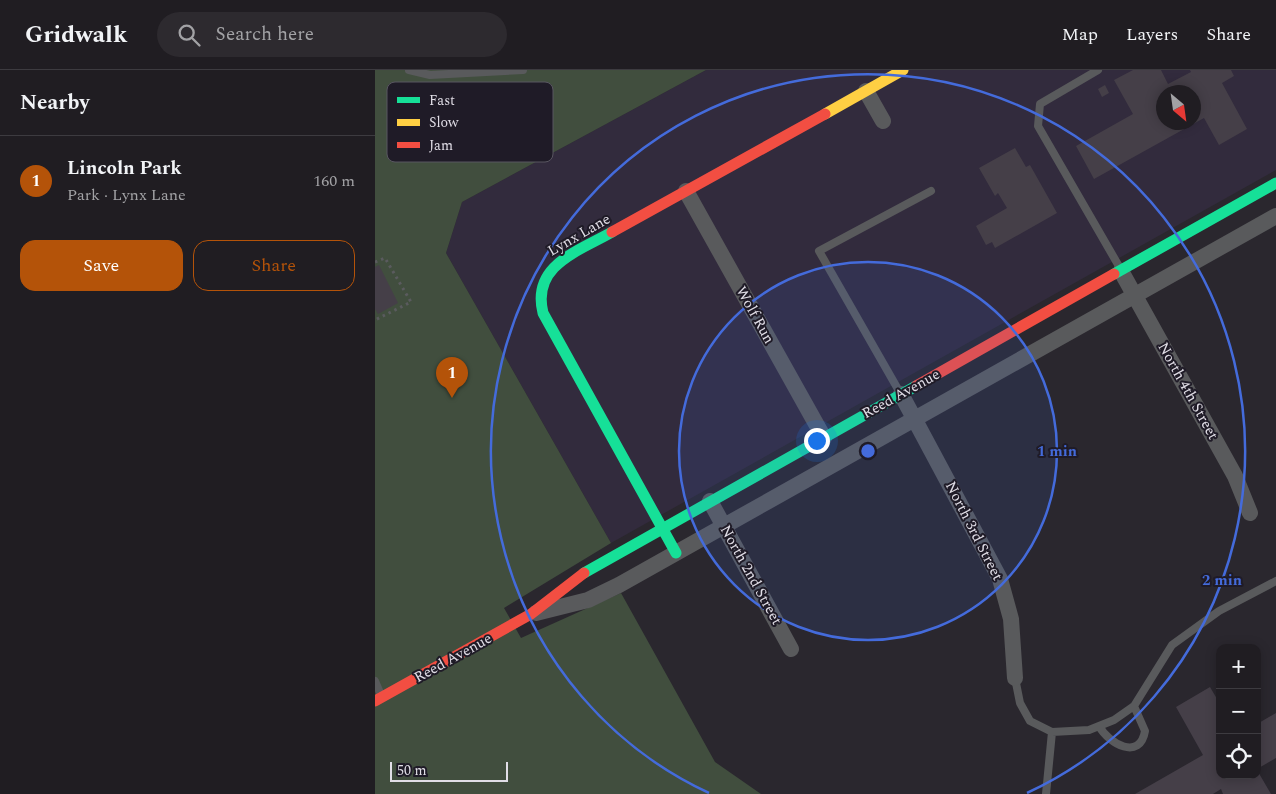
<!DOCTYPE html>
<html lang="en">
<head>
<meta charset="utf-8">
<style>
	:root { --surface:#201d22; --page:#2d2a2f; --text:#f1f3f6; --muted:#a2a2a5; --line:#3d3b40; --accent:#b45309 }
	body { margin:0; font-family:Spectral,serif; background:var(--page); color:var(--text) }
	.controls { position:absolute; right:15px; bottom:15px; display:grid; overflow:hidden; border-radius:10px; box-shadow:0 2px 12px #0003 }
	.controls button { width:45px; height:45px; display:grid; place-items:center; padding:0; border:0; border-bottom:1px solid var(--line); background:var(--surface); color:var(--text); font:25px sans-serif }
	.compass { position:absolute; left:781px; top:15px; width:45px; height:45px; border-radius:50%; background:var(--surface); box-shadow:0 2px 12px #0003; rotate:151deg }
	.scale { position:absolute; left:15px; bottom:12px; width:118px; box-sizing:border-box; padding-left:5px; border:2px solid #e1dee7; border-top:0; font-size:14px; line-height:18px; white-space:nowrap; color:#e1dee7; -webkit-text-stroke:4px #1f1b27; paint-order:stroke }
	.you { position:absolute; left:441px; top:370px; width:18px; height:18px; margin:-12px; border:4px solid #fff; border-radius:50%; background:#1a73e8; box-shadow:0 0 0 8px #1a73e833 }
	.badge { display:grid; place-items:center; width:32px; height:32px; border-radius:50%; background:var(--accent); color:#fff; font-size:16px; font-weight:700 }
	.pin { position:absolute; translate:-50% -41px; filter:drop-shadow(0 1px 2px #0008) }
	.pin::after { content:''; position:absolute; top:26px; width:18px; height:15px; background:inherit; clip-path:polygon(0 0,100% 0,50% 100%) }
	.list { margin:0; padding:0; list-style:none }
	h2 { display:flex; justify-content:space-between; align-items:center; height:65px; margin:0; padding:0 20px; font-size:21px }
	h2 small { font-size:16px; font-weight:400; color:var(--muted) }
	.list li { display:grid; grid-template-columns:32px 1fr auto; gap:15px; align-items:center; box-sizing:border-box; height:90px; padding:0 20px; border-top:1px solid var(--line) }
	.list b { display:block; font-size:19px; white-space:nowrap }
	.list p { margin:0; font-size:16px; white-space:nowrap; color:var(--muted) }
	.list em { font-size:16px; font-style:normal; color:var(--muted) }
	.actions { display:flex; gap:10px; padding:15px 20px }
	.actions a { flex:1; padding:11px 0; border:1px solid var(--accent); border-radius:15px; text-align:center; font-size:18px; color:var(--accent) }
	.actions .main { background:var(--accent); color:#fff }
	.icon { flex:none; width:28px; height:28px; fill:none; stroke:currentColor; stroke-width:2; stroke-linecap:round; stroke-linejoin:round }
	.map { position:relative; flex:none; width:901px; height:724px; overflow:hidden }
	header { display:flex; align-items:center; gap:30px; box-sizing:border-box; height:70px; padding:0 25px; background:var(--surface); border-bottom:1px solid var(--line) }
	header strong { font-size:24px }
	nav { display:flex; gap:28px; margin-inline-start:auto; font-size:18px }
	.search { width:350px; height:45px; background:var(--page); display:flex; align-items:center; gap:12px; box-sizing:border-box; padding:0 18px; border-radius:28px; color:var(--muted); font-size:19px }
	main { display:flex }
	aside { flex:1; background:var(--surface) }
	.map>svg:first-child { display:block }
</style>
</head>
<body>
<header>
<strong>Gridwalk</strong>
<div class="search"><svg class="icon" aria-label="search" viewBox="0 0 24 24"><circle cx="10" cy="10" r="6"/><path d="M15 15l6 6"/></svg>Search here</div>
<nav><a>Map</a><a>Layers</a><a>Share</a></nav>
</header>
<main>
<aside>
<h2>Nearby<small></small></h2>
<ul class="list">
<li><span class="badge">1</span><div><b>Lincoln Park</b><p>Park · Lynx Lane</p></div><em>160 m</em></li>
</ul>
<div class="actions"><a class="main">Save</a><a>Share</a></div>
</aside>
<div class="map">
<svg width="901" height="724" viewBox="0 0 901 724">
	<rect width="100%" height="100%" fill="#2a272e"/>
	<path fill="#322b3d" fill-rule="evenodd" d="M331 0H901V100L236 473 71 183 87 132ZM788 22H818V52H788Z"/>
	<path fill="#414e3e" d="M0 0H331L87 132 71 183 236 473 129 538 146 568 246 523 340 692 386 724H0Z"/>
	<path fill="#453f48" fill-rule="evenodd" d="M758 0H786L793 14 816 2 815 0H856L859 6 847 13 872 59 844 75 829 48 719 109 701 76 758 44 739 10ZM788 22H818V52H788Z
		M730 15 734 23 727 27 723 19Z
		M640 78 651 97 655 95 682 143 620 178 617 172 611 175 601 156 632 138 623 123 620 126 604 98Z
		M4 195 23 233 3 244 0 239V197Z
		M835 617 845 634V705H882V700L896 724H848L846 719 838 724H760L828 685 801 637Z
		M901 643V688L882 699V654Z"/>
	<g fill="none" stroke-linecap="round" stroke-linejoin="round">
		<path stroke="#5a5b5e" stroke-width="3" stroke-dasharray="2.5 4" stroke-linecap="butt" d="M0 192 10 188 36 232 0 250"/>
		<path stroke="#595a5c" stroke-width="8" d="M34 0 55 5 148 0
			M723 0 665 34 663 56 745 198
			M524 321 444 181 556 121
			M640 608 645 633 655 651 677 662 714 660 739 650 759 636 797 575 844 541 901 511
			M0 611 6 625
			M724 656C734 674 765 691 770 661L759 636
			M671 724 677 662"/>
		<path stroke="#595a5c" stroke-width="16" d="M491 21 508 51
			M311 121 449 368
			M746 201 860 406 875 443
			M526 324 625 509 636 549 640 608
			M335 431 416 579
			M161 543 213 530 244 515 901 146"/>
		<path stroke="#16e098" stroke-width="11" d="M237 162C204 181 156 195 168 243L301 483
			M739 204 901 113
			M209 503 541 316"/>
		<path stroke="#ffcf43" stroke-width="11" d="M450 44 528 0"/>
		<path stroke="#f24e42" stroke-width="11" d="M237 162 450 44
			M541 316 739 204
			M0 631 156 544 209 503"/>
	</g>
	<circle cx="493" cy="381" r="189" fill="#446bdb" fill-opacity=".12"/>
	<g fill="none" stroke="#446bdb" stroke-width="2.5">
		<circle cx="493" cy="381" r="189"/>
		<path d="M334 723A377 377 0 1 1 652 723"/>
	</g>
	<g text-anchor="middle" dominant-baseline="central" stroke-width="4" stroke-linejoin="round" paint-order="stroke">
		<g font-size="15" fill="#e1dee7" stroke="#1f1b27">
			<text transform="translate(204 165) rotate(-30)">Lynx Lane</text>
			<text transform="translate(380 245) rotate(61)">Wolf Run</text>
			<text transform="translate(813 321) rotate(61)">North 4th Street</text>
			<text transform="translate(526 324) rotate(-29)">Reed Avenue</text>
			<text transform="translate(599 461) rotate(63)">North 3rd Street</text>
			<text transform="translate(376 505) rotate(61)">North 2nd Street</text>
			<text transform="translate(78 588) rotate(-29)">Reed Avenue</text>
		</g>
	</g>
	<rect x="12" y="12" width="166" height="80" rx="8" fill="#1f1b27" stroke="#595661" stroke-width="1"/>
	<rect x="22" y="27" width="23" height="6" fill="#16e098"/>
	<rect x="22" y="49" width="23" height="7" fill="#ffcf43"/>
	<rect x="22" y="72" width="23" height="6" fill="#f24e42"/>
	<g font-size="14" fill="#e1dee7">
		<text x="54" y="35">Fast</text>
		<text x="54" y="57">Slow</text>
		<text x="54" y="80">Jam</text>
	</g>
	<circle cx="493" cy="381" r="8" fill="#446bdb" stroke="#1f1b27" stroke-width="2.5"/>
	<g font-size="15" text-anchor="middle" font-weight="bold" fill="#446bdb" stroke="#1f1b27" stroke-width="4" stroke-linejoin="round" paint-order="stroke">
		<text x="682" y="386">1 min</text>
		<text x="847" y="515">2 min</text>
	</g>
</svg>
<div class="controls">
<button>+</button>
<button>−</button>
<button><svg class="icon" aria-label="locate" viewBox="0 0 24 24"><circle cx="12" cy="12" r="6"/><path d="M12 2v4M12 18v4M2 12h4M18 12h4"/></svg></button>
</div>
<svg class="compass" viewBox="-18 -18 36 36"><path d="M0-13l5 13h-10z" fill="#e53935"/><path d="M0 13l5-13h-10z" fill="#a2a2a5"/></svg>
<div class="scale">50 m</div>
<div class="you"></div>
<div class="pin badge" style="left:77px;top:328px">1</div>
</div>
</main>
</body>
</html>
